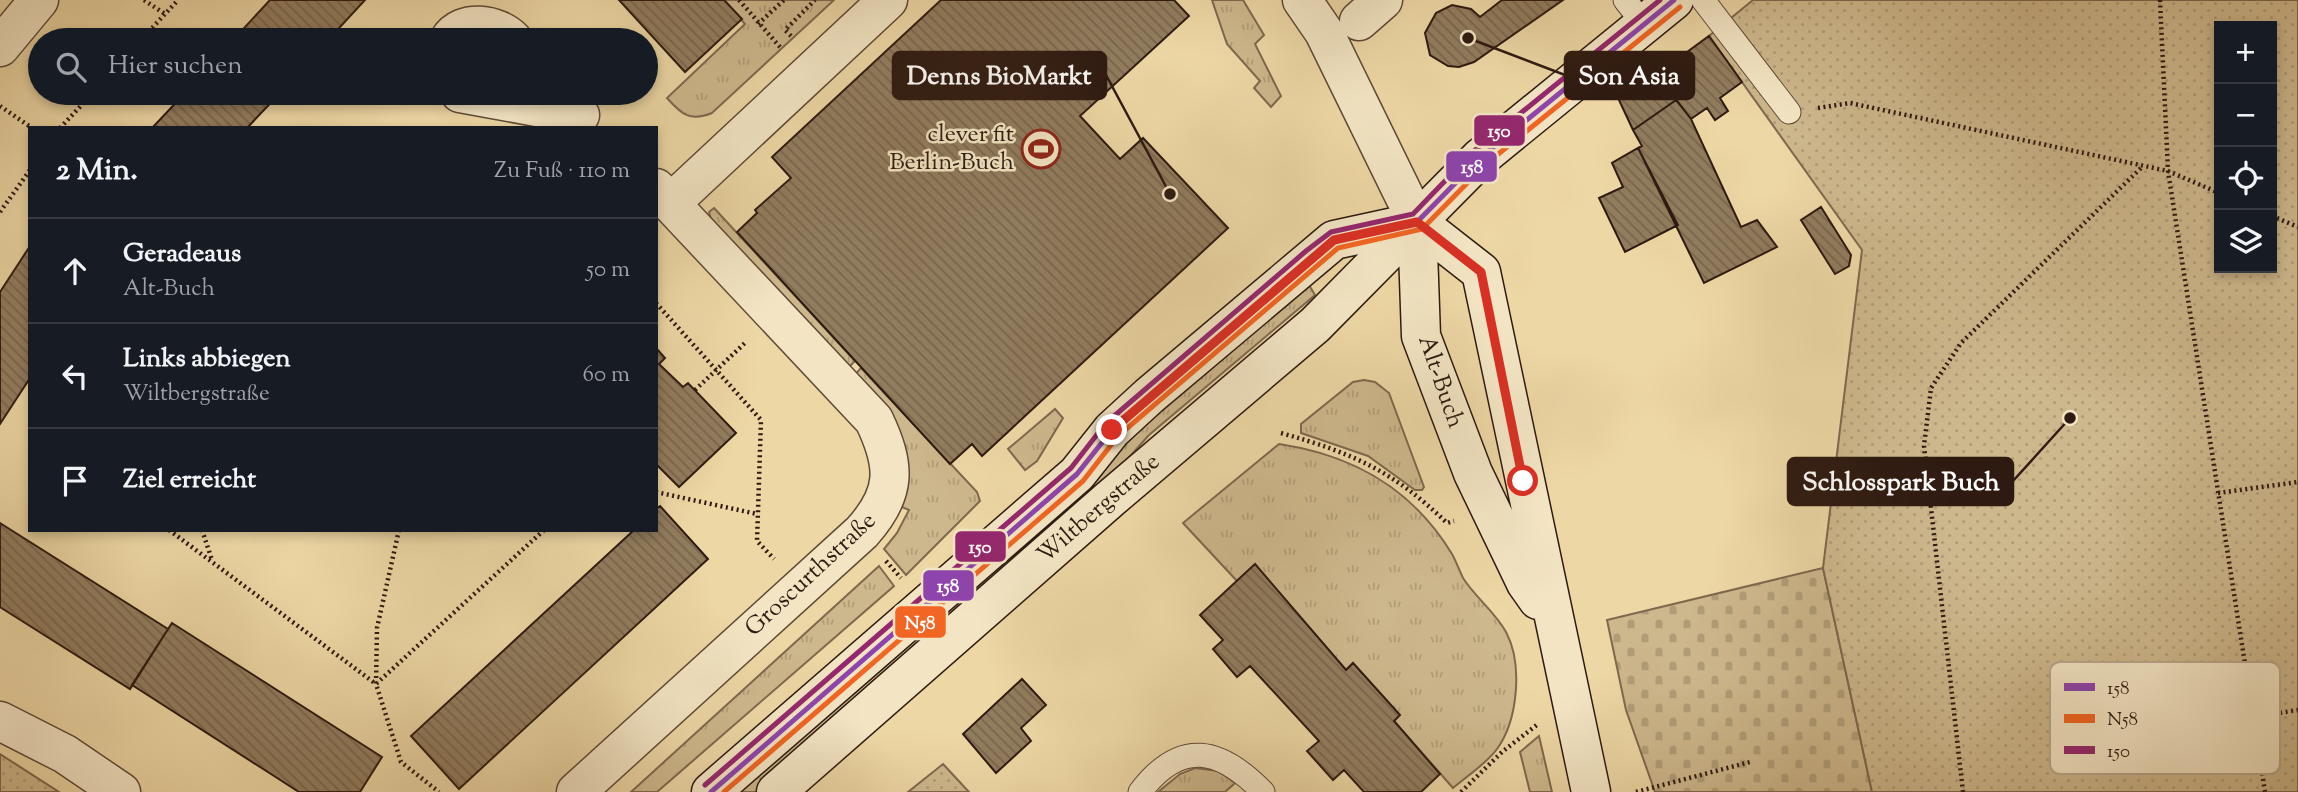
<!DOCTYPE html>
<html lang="de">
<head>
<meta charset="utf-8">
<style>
	:root { --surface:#171b24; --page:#20242c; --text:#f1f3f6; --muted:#9ea1a6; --line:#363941 }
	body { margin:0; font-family:"Sorts Mill Goudy",serif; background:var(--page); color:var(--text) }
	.controls { position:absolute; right:21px; top:21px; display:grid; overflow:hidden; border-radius:0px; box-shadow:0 4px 10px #0003 }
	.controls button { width:63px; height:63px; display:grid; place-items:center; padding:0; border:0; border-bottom:2px solid var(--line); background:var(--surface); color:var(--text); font:35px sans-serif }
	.stop { position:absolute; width:21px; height:21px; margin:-16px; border:5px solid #d93025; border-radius:50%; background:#fff }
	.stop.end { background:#d93025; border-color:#fff; box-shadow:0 2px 7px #0008 }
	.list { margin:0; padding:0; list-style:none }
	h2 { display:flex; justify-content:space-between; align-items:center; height:91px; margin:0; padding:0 28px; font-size:30px }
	h2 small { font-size:23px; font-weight:400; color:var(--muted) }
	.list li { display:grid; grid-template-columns:46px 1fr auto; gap:21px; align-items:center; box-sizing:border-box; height:105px; padding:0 28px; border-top:2px solid var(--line) }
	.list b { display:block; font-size:26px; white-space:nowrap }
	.list p { margin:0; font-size:23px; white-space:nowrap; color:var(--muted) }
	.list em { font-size:23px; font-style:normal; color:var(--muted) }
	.icon { flex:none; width:38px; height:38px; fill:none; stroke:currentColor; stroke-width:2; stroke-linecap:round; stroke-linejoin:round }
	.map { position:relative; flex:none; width:2298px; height:792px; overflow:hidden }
	.search { position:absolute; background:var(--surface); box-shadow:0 4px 10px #0003; left:28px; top:28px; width:630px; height:77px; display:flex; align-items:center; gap:18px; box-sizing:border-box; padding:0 24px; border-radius:38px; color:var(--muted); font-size:26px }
	.panel { position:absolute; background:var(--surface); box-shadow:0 4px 10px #0003; left:28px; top:126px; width:630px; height:406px; border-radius:0px }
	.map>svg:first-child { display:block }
</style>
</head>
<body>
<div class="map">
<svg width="2298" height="792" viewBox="0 0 2298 792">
	<defs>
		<pattern id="grass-tufts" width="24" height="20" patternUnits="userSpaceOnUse" patternTransform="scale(1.75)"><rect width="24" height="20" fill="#cdb78c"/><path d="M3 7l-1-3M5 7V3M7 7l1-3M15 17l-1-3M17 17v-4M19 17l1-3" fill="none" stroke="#b09d78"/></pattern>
		<pattern id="cemetery-stones" width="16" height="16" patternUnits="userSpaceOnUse" patternTransform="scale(1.75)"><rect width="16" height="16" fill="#cdb78c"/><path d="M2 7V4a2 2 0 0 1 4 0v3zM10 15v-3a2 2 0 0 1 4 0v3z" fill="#b09d78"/></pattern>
		<pattern id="park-dots" width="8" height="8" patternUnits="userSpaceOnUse" patternTransform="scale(1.75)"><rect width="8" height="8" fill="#cdb78c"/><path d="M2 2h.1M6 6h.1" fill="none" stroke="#b09d78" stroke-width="1.8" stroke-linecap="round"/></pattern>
		<pattern id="building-back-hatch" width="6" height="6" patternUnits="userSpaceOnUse" patternTransform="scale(1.75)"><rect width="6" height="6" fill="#917c5e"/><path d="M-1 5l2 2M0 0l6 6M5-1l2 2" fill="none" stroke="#77654c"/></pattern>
	</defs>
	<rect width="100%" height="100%" fill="#edd7a5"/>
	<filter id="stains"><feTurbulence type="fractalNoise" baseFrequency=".00286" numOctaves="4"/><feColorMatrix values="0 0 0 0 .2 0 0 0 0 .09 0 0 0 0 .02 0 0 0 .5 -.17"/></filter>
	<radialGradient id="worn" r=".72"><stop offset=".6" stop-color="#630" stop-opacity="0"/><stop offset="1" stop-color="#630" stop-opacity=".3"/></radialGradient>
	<path fill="url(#grass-tufts)" stroke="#7e684e" stroke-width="2" d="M724 0H834L712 113C690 122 681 114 667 98L745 24Z
		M1212 0H1243L1264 35 1255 44 1281 96 1271 107 1254 88 1260 81 1227 44Z
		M714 208 855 361 845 371 713 227 709 212Z
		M1306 280 1315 295 1149 435 1099 491 759 792H733Z
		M861 368 977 492 980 501 906 575 884 549 897 533 909 510 895 504 851 379Z
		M1364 380 1375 382 1389 393 1424 487 1422 490H1415L1368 456 1301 433V424L1353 382Z
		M1055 409 1063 418 1037 461 1025 470 1008 449Z
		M1279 444C1353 455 1412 488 1452 554 1456 561 1459 570 1463 578 1475 597 1495 612 1506 632 1523 664 1518 720 1497 749 1486 764 1467 776 1453 788L1394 721 1399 715 1395 710 1353 663 1346 670 1255 565 1237 581 1183 523Z
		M879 566 894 586 657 792H631Z
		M1539 736 1552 792H1530L1520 752Z
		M1195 768 1219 771 1235 783 1225 792H1158L1180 774Z"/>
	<path fill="url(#cemetery-stones)" stroke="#7e684e" stroke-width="2" d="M1823 568 1872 792H1655L1626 710 1607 620Z"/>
	<path fill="url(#park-dots)" stroke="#7e684e" stroke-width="2" fill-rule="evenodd" d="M1753 0H2298V792H1872L1823 568 1862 250 1709 36ZM2219 26H2272V268H2219Z
		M0 754 59 792H0Z
		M943 764 969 792H908Z"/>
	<path fill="url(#building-back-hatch)" stroke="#2e1a11" stroke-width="2" d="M270 0H365L328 40H233Z
		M619 0H724L742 19 685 72Z
		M941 0H1174L1189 16 1080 116 1120 159 1143 138 1228 228 982 456 972 444 950 464 737 232 757 213 755 210 791 178 772 157Z
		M1502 0H1563L1474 62 1459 67 1448 66 1430 55 1425 33 1436 13 1452 5 1471 9 1480 17Z
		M1709 36 1742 82 1720 98 1728 111 1715 120 1707 108 1691 119 1657 74Z
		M1657 74 1676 100 1633 130 1619 100Z
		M185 93H280L247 128H152Z
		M1676 100 1691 119 1741 227 1757 220 1777 247 1704 283 1638 148 1642 146 1633 130Z
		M1638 148 1678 225 1625 252 1599 198 1623 187 1612 163Z
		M1821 207 1851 255 1849 266 1835 274 1801 220Z
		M30 246V378L0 424V292Z
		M656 348 665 358 659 364 683 387 688 383 736 433 679 487 656 464Z
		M660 506 708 559 459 789 411 736 634 530H656V509Z
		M0 523 168 629 130 689 0 607Z
		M1255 564 1346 670 1353 663 1400 715 1394 721 1440 774 1421 792H1364L1344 770 1333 780 1307 751 1319 741 1250 666 1237 677 1213 649 1223 640 1200 615Z
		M172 623 382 757 360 792H299L132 685Z
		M1022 679 1046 705 1021 728 1031 741 996 773 963 734Z"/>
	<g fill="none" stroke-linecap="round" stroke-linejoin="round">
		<defs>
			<path id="lane" d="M1625 0 1643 23
				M1703 0 1789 112
				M1140 792C1181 738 1220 748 1263 792"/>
			<path id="street" d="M1302 0 1324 32 1417 222
				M1359 21 1383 0
				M449 40C462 18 498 24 513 40
				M0 47 39 0
				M460 93 580 115
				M672 202 888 0
				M0 721 65 754 121 792
				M576 792 862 532C897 493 896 466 874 420L656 188"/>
			<path id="secondary" d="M1417 222 1481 272 1591 792
				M1417 222 1421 336 1473 473 1526 583 1538 600
				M711 792 1077 474 1112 430 1149 396 1334 240 1417 222
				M776 792 1110 499 1315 325 1480 158 1674 0"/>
		</defs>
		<use href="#lane" stroke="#5e4936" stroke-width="25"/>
		<use href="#street" stroke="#5e4936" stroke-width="41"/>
		<use href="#secondary" stroke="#2e1a11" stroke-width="41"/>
		<path stroke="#2e1a11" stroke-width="4.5" stroke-dasharray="2 3.5" stroke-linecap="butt" d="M144 0 165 14
			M739 0 780 47
			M2160 0 2168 171 2265 792
			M758 24 784 0
			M791 36 785 30 815 0
			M141 40 178 0
			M0 106 32 128
			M1818 108 1850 103 2168 171 2219 193
			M60 128 93 93
			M0 212 30 170
			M2272 216 2298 227
			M656 303 761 420 757 541 774 559
			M695 390 747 341
			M1281 433C1353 453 1393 471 1447 523L1454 521
			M656 492 757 514
			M2218 493 2298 482
			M169 530 376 684 544 530
			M202 530 212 560
			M399 530 377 628 376 684 401 762 439 792
			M886 561 901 578
			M2253 717 2298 710
			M1461 792 1502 752 1538 724
			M1636 792 1750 762
			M1963 792 1924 446 1931 388 1961 343 2142 167"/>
		<use href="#lane" stroke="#f3e5c4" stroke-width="23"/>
		<use href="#street" stroke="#f3e5c4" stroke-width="38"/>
		<use href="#secondary" stroke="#f3e5c4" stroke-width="38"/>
		<defs>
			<path id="bus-1" d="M711 792 1077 474 1112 430 1312 258 1334 240 1417 222 1480 158 1674 0"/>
			<path id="bus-2" d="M724 792 1083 481 1118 436 1318 265 1338 248 1422 229 1486 164 1680 7"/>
			<path id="bus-3" d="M705 785 1071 468 1106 423 1306 251 1331 232 1413 214 1474 151 1660 0"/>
		</defs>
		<use href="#bus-1" stroke="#f3e5c4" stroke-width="10"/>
		<use href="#bus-2" stroke="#f3e5c4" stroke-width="10"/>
		<use href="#bus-3" stroke="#f3e5c4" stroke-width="10"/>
		<use href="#bus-1" stroke="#8e44ad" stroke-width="5"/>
		<use href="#bus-2" stroke="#f26522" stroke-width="5"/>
		<use href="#bus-3" stroke="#95276e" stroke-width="5"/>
	</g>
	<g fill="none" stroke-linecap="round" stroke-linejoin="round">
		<path stroke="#d93025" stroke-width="9" d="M1112 430 1334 240 1417 222 1481 272 1523 481"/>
	</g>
	<defs>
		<symbol id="stadium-ring" viewBox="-11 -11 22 22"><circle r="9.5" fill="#f3e5c4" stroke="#8f2418" stroke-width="1.5"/><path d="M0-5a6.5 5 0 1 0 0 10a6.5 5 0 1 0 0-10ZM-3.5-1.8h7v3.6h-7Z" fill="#8f2418"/></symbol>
	</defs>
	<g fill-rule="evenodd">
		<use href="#stadium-ring" x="1019" y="127" width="44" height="44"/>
	</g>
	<g text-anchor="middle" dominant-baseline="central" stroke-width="5" stroke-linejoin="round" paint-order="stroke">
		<g font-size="24" fill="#2e1a11" stroke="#f3e5c4" text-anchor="end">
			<text x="1014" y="135">clever fit<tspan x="1014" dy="28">Berlin-Buch</tspan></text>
		</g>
		<g font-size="24" fill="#2e1a11" stroke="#f3e5c4">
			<text transform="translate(1440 382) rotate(71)">Alt-Buch</text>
			<text transform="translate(1099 509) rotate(-41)">Wiltbergstraße</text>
			<text transform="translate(811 575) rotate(-43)">Groscurthstraße</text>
		</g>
	</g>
	<rect x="2050" y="662" width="230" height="112" rx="10" fill="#f3e5c4" stroke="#b8a88e" stroke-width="2"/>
	<rect x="2064" y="683" width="31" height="8" fill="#8e44ad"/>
	<rect x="2064" y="714" width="31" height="9" fill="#f26522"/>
	<rect x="2064" y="746" width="31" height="8" fill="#95276e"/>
	<g font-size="19" fill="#2e1a11">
		<text x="2107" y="694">158</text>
		<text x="2107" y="725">N58</text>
		<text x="2107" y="757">150</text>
	</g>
	<path fill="none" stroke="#2e1a11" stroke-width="2.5" d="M1170 194L1106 75M1468 38L1565 75M2070 418L2013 481"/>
	<g fill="#2e1a11" stroke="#f3e5c4" stroke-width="2.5">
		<circle cx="1170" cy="194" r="7"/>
		<circle cx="1468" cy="38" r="7"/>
		<circle cx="2070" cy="418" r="7"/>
	</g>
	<g fill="#2e1a11" stroke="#2e1a11" stroke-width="2.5">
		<rect x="893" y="52" width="213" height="47" rx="7"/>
		<rect x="1565" y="52" width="129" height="47" rx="7"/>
		<rect x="1788" y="458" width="225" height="47" rx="7"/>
	</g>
	<g font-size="26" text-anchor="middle" font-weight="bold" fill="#fff">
		<text x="999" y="84">Denns BioMarkt</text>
		<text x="1629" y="84">Son Asia</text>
		<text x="1901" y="490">Schlosspark Buch</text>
	</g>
	<g stroke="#f3e5c4" stroke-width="2.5">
		<rect x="1473" y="114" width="53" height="33" rx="7" fill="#95276e"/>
		<rect x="1445" y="150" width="53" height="33" rx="7" fill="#8e44ad"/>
		<rect x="954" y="530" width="53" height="33" rx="7" fill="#95276e"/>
		<rect x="922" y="569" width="53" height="33" rx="7" fill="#8e44ad"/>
		<rect x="894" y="605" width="53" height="34" rx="7" fill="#f26522"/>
	</g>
	<g font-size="19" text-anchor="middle" font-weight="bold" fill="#fff">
		<text x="1499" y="137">150</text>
		<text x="1472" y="173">158</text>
		<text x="980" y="553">150</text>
		<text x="948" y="592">158</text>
		<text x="920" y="629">N58</text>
	</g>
	<rect width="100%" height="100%" filter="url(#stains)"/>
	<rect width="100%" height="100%" fill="url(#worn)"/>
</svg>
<div class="controls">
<button>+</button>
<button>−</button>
<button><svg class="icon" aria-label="locate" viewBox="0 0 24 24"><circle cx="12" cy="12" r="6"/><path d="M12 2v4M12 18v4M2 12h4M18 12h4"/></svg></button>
<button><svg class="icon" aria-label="layers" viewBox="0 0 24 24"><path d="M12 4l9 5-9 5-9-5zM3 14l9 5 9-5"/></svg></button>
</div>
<div class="stop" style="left:1523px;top:481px"></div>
<div class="stop end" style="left:1112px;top:430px"></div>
<div class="search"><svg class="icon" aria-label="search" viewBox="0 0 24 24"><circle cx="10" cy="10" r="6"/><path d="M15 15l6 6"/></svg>Hier suchen</div>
<section class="panel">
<h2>2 Min.<small>Zu Fuß · 110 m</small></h2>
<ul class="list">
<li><svg class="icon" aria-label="ahead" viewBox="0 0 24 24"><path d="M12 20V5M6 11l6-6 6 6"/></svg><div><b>Geradeaus</b><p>Alt-Buch</p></div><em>50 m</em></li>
<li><svg class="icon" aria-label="left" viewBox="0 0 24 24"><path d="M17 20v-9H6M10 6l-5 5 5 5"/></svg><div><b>Links abbiegen</b><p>Wiltbergstraße</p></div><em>60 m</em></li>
<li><svg class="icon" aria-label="arrive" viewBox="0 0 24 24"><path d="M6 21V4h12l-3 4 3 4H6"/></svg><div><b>Ziel erreicht</b></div></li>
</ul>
</section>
</div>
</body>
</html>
